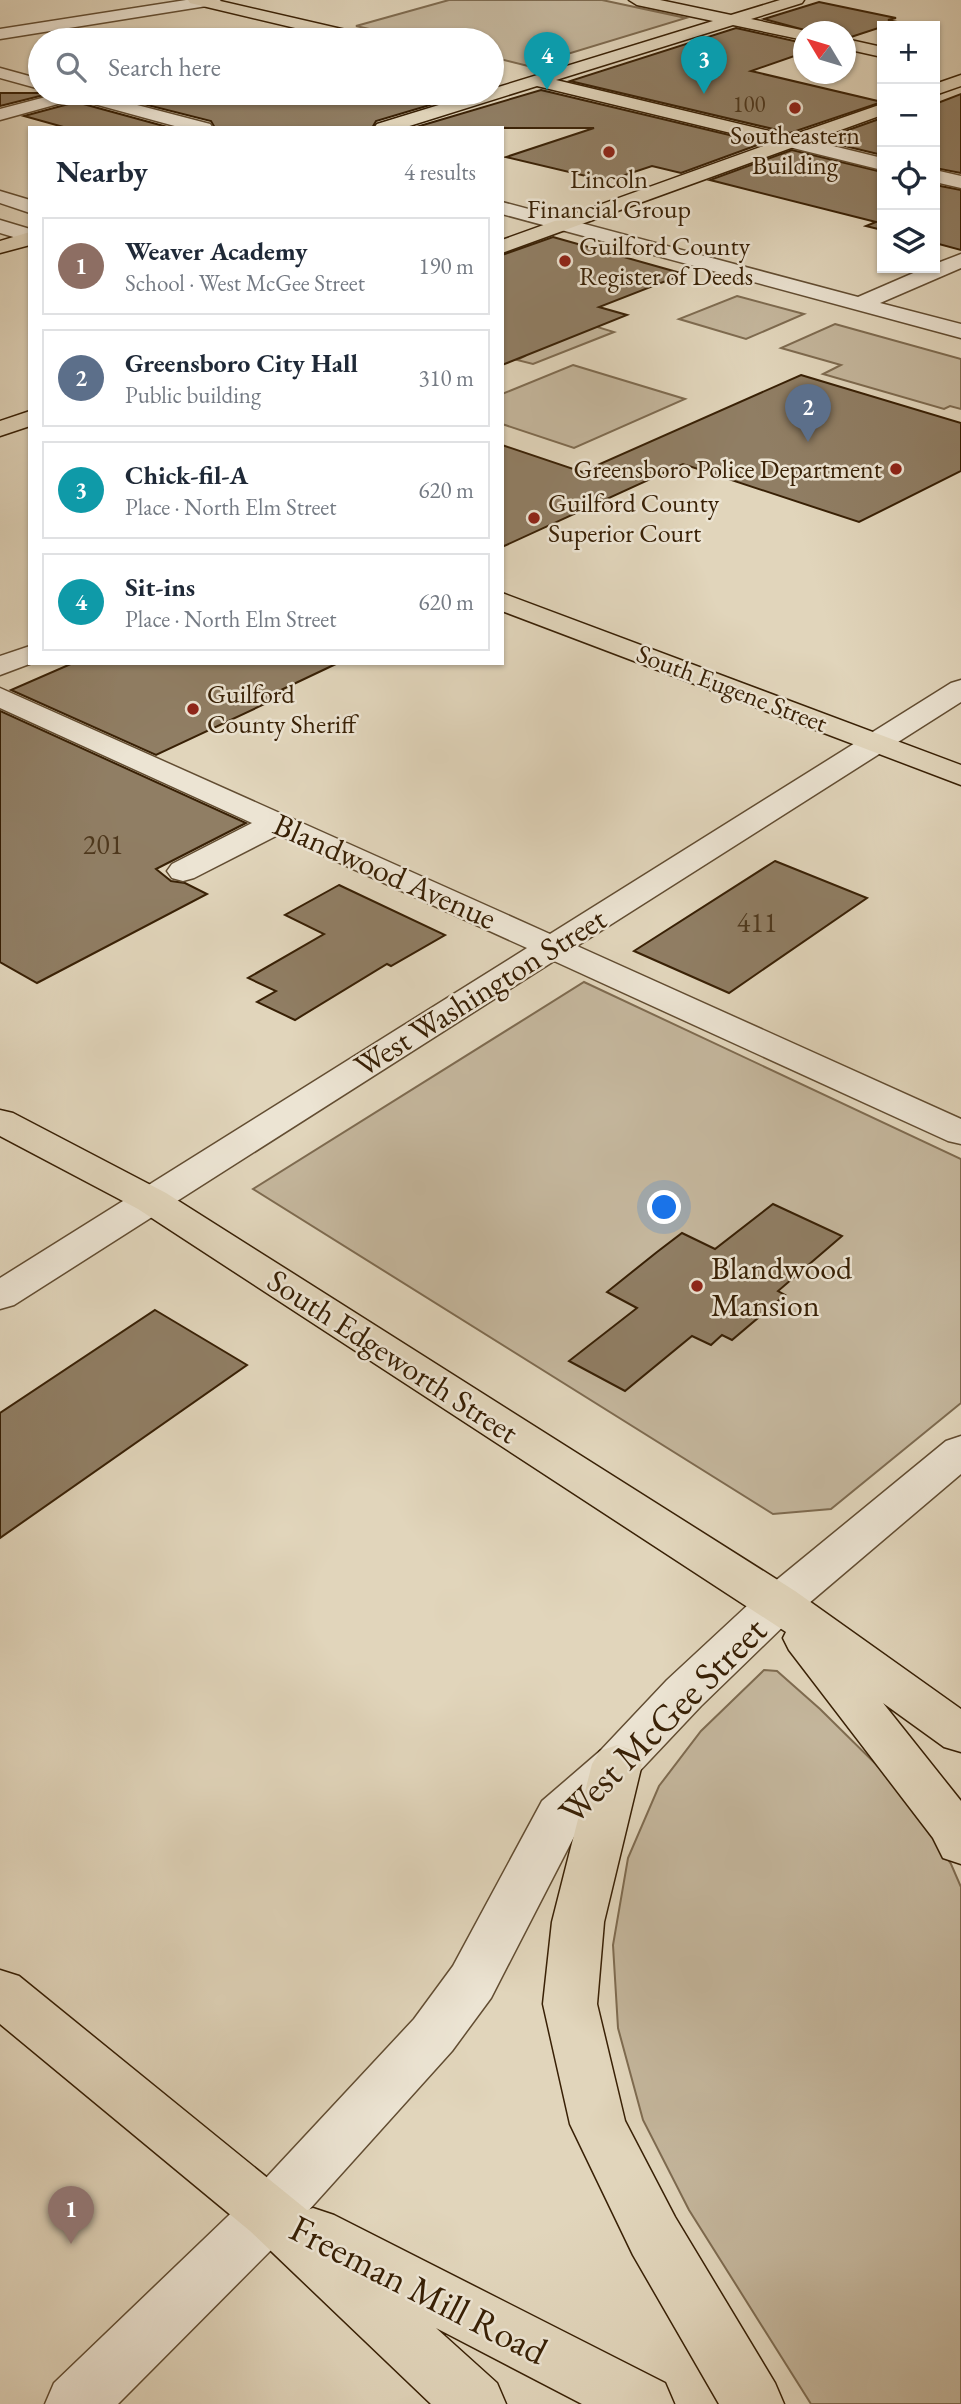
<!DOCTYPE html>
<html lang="en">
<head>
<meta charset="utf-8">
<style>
	:root { --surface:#fff; --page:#f2f2f3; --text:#1f2937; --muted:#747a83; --line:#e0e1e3; --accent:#8f2418 }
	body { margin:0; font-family:"EB Garamond",serif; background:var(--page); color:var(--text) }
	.controls { position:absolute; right:21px; top:21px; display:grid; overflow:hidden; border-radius:0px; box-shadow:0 2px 5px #0004 }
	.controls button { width:63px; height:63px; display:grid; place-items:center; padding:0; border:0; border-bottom:2px solid var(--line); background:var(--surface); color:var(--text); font:35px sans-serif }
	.compass { position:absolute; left:793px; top:21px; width:63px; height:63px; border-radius:50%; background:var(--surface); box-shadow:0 2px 5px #0004; rotate:308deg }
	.you { position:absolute; left:665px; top:1208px; width:24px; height:24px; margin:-18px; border:5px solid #fff; border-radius:50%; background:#1a73e8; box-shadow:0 0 0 10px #1a73e833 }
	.badge { display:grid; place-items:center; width:46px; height:46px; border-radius:50%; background:var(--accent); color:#fff; font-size:23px; font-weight:700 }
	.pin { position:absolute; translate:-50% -58px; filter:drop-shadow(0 2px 4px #0008) }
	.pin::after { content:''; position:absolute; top:37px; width:24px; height:21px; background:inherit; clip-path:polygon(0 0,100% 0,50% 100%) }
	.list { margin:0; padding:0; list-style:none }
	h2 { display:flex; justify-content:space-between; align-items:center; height:91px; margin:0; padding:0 28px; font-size:30px }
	h2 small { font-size:23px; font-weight:400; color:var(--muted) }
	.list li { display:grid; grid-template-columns:46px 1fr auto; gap:21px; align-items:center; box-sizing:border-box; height:98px; margin:0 14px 14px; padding:0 14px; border:2px solid var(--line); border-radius:0px }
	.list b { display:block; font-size:26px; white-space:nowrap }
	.list p { margin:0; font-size:23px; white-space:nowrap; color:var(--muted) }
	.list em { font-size:23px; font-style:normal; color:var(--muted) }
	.icon { flex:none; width:38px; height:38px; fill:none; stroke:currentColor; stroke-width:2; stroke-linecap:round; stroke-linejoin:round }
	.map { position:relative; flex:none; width:961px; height:2404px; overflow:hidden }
	.search { position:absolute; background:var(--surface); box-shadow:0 2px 5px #0004; left:28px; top:28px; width:476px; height:77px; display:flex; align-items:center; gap:18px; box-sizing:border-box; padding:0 24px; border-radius:38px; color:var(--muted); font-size:26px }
	.panel { position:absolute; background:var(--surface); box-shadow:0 2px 5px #0004; left:28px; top:126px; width:476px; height:539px; border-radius:0px }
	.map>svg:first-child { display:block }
</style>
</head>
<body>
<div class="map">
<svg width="961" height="2404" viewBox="0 0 961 2404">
	<rect width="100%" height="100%" fill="#e1d5bb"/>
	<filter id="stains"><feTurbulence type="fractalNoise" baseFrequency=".00286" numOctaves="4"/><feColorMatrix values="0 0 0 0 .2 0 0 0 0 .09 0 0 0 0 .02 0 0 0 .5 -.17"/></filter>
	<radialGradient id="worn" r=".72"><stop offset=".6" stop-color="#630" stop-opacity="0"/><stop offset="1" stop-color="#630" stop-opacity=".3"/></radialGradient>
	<path fill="#c4b69c" stroke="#7e6b50" stroke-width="2" d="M449 0H602L686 18 528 66 492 57V40H418L356 26Z
		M737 296 804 314 746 339 679 319Z
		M502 298 614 332 533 364 517 360 525 356Z
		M835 324 961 359V409L950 406 944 409 823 374 841 365 781 348Z
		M573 365 685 399 574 448 502 424V394Z
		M584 982 961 1159V1403L831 1509 773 1514 253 1189Z
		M764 1670 777 1671 820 1709 897 1785 951 1864 961 1887V2404H811L689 2210 643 2120 618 2028 613 1945 628 1858 659 1786 701 1731Z"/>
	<path fill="#907e64" stroke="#382005" stroke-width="2" d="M819 2 896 18 888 20 897 22 851 37H845V32H812L764 19Z
		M736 28 803 43V53L751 71 882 102 790 133 570 81Z
		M541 90 763 143 681 173 652 166 607 181 506 157 594 128H413Z
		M0 93H52L0 106Z
		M100 93H470L376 121 372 128H215L211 121Z
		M961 94V173L935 168V104Z
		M76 102 171 128H67L24 116Z
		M882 118V155L820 140Z
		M792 150 882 172V230L866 226 876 222 710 180Z
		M935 185 961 190V250L935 243Z
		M553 237 684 274 599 307 627 315 502 365V255Z
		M801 375 961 423V471L859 522 683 464 502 547V445L582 472Z
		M73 663H338L281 690 288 693 156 755 11 690Z
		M0 711 246 823 156 869 171 881 185 883 207 894 37 983 0 962Z
		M775 861 867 898 729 993 634 951Z
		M339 885 445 935 391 966 387 964 295 1020 257 1002 276 991 248 978 324 934 285 915Z
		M773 1204 842 1236 778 1291 785 1295 732 1340 722 1335 711 1345 692 1336 625 1391 569 1361 637 1308 607 1292 657 1252 682 1233 715 1249Z
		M155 1310 247 1365 0 1538V1413Z"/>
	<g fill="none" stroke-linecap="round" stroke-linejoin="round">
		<defs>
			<path id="minor" d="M186 0H221L213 5 0 39V29Z
				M0 68 40 79V89L0 78Z
				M61 93H91L210 124 213 128H182L76 99 0 120V109Z
				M792 136 882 158V170L785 146 783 142Z
				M935 170 961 176V188L935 182Z
				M0 191 30 200V213L0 203Z
				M502 202 858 297 925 268H935V264L961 254V268L880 303 961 324V338L502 214Z
				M0 220 30 229V242L0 233Z
				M30 646 32 663 0 675V656Z
				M961 680V702L577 946 961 1119V1144L948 1141 554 961 14 1305 0 1309V1278L527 948 278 835 194 878 183 881 172 878 167 871 172 864 252 823 0 708V688L550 934 951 683Z
				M961 1436V1474L795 1615 701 1706 634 1777 578 1829 491 1998 452 2051 290 2231 118 2404H45L54 2383 250 2195 414 2019 453 1966 542 1801 600 1751 667 1680 763 1591 946 1441Z"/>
			<path id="major" d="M188 0H216L372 36 374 40H346L190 3Z
				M629 0H660L731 15 780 0H804L802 3 751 19 810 32H804V40L733 25 556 80 790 136 882 104V115L502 253V240L772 143 537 86 403 128H374L377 124 478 93H492V89L713 21 637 5Z
				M846 39 882 47V57L846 49Z
				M961 75V86L935 95V84Z
				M30 232V245L0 253V241Z
				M30 411V426L0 436V421Z
				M502 593 961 765V785L502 611Z
				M0 1110 13 1113 166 1193 795 1591 961 1709V1752L944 1747 883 1703 961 1801V1864L943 1858 933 1838 789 1650 783 1638 786 1632 138 1209 0 1136Z
				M617 1745 634 1751 642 1764 604 1922 597 2004 625 2121 675 2217 775 2383 784 2404H719L633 2255 570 2124 543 2004 552 1922 592 1764 600 1751Z
				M0 1970 19 1976 307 2210 313 2208 334 2215 665 2383 674 2404H582L436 2328 497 2383 506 2404H431L250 2231 0 2024Z"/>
		</defs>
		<use href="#minor" stroke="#624d32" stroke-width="3"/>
		<use href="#major" stroke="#382005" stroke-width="3"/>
		<use href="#minor" fill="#ece4d3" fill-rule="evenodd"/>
		<use href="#major" fill="#e1d5bb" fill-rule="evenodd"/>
	</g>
	<g fill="#8f2418" stroke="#ece4d3" stroke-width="2.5">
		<circle cx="795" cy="108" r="7"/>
		<circle cx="609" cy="152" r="7"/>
		<circle cx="565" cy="261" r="7"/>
		<circle cx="896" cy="469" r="7"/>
		<circle cx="534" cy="518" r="7"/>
		<circle cx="193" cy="709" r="7"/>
		<circle cx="697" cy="1286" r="7"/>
	</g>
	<g text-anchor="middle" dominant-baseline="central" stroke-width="5" stroke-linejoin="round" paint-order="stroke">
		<g font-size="23" fill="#4e381d">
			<text x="749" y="104">100</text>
		</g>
		<g font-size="26" fill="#382005" stroke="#ece4d3" text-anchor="start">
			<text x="795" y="135" text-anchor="middle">Southeastern<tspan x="795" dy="30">Building</tspan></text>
			<text x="609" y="179" text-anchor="middle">Lincoln<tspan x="609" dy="30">Financial Group</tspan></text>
			<text x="579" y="246">Guilford County<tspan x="579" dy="30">Register of Deeds</tspan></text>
			<text x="882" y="469" text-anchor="end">Greensboro Police Department</text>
			<text x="548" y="503">Guilford County<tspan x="548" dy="30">Superior Court</tspan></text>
			<text x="207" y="694">Guilford<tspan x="207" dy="30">County Sheriff</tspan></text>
		</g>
		<g font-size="26" fill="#382005" stroke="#ece4d3">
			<text transform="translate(732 688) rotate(21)">South Eugene Street</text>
		</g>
		<g font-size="28" fill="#4e381d">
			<text x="103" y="844">201</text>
			<text x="757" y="922">411</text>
		</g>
		<g font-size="32" fill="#382005" stroke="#ece4d3">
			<text transform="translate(385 871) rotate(24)">Blandwood Avenue</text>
			<text transform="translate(480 992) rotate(-32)">West Washington Street</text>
			<text transform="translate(393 1356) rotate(33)">South Edgeworth Street</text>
		</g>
		<g font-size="32" fill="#382005" stroke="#ece4d3" text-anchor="start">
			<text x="711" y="1268">Blandwood<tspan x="711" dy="37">Mansion</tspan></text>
		</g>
		<g font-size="38" fill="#382005" stroke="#ece4d3">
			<text transform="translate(662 1720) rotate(-45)">West McGee Street</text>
			<text transform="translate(419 2289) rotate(27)">Freeman Mill Road</text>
		</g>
	</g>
	<rect width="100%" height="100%" filter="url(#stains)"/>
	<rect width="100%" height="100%" fill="url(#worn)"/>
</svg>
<div class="controls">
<button>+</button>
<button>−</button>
<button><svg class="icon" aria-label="locate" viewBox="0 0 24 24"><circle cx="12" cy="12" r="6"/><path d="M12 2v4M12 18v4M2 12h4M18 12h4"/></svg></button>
<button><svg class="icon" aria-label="layers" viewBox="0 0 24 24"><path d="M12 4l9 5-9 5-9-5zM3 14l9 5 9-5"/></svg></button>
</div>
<svg class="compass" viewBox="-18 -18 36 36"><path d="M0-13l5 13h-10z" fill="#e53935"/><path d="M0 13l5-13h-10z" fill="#747a83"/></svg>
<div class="you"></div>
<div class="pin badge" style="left:71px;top:2244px;background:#8d6e63">1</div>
<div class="pin badge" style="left:808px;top:442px;background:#5c6f8a">2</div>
<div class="pin badge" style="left:704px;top:94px;background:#0f9aa8">3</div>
<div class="pin badge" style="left:547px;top:90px;background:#0f9aa8">4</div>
<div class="search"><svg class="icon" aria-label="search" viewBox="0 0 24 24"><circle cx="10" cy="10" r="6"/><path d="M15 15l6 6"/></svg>Search here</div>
<section class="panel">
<h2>Nearby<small>4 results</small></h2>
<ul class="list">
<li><span class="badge" style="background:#8d6e63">1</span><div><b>Weaver Academy</b><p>School · West McGee Street</p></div><em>190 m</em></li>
<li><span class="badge" style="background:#5c6f8a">2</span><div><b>Greensboro City Hall</b><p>Public building</p></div><em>310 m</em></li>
<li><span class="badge" style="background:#0f9aa8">3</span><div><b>Chick-fil-A</b><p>Place · North Elm Street</p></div><em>620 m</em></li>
<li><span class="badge" style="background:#0f9aa8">4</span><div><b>Sit-ins</b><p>Place · North Elm Street</p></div><em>620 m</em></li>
</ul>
</section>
</div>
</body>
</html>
